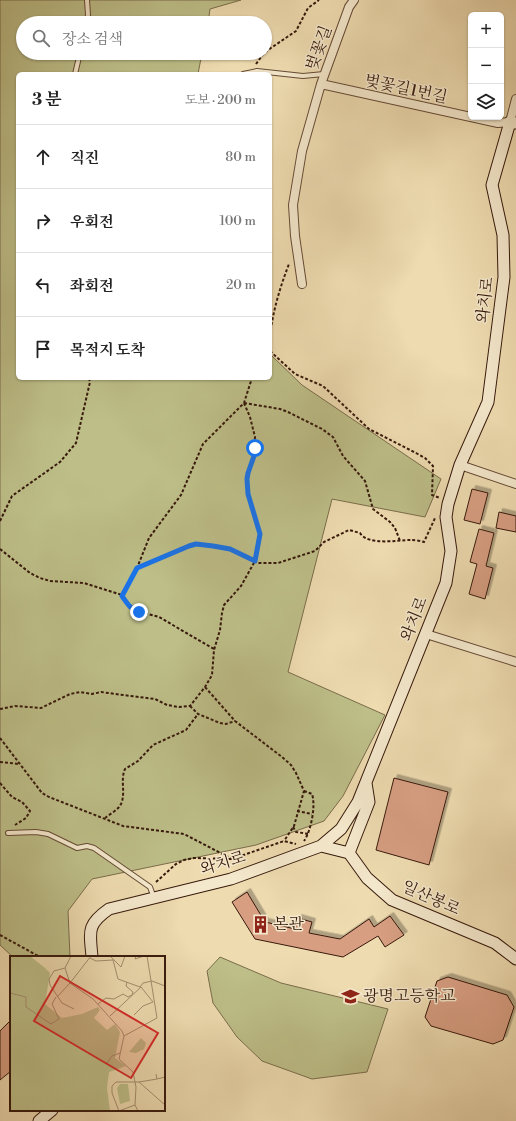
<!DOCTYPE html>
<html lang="ko">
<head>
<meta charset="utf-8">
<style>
	:root { --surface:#fff; --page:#f6f6f6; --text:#222; --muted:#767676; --line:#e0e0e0 }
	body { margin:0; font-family:"Libre Bodoni","Noto Serif KR",serif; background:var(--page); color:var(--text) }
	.controls { position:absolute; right:12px; top:12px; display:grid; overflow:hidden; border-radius:6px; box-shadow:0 1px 3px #0004 }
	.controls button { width:36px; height:36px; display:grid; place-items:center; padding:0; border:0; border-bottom:1px solid var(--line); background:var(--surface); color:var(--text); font:20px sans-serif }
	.stop { position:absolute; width:12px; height:12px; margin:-9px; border:3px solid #1a73e8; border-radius:50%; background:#fff }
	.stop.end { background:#1a73e8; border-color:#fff; box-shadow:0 1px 4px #0008 }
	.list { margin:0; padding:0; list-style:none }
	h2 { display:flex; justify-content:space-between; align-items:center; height:52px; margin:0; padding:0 16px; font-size:17px }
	h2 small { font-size:13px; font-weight:400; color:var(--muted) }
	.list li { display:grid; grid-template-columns:26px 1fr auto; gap:12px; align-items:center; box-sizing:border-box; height:64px; padding:0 16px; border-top:1px solid var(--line) }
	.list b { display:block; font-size:15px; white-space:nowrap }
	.list em { font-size:13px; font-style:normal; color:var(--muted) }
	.icon { flex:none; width:22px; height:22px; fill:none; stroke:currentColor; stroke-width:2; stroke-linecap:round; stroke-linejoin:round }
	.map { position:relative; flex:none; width:516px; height:1121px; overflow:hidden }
	.search { position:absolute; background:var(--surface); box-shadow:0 1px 3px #0004; left:16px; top:16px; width:256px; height:44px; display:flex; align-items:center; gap:10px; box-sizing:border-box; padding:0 14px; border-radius:22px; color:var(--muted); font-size:15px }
	.panel { position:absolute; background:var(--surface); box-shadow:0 1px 3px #0004; left:16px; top:72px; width:256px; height:308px; border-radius:6px }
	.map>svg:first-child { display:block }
</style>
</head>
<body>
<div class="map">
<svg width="516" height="1121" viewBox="0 0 516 1121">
	<defs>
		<filter id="shadow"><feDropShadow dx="3.5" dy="-3.5" stdDeviation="0" flood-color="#0004"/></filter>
	</defs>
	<rect width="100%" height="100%" fill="#eedbb0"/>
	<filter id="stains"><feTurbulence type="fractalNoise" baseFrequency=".005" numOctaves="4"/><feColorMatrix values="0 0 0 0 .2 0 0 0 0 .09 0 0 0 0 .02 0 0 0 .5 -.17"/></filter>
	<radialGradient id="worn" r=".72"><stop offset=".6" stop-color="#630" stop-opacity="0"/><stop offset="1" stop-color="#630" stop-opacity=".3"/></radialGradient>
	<path fill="#bdbe88" stroke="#7a6c4a" d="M0 0H241L210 9 208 23H23V53H202L198 74H18V378H270V354L302 385 441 479 425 517 332 499 288 672 385 715 343 796 324 821 256 845 92 879 68 911 70 957H13L0 945Z
		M220 957 281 983 388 1009 367 1072 312 1079 262 1061 237 1037 213 1003 207 971Z"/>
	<path fill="#d79e82" stroke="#37190c" filter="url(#shadow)" d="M472 489 488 493 480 524 464 520Z
		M499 512 516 516V532L496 528Z
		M479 529 494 533 486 566 493 568 485 599 469 594 477 564 470 562Z
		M394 778 448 792 429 865 376 850Z
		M247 892 265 922 295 929 298 918 312 922 309 933 340 939 369 919 374 927 390 916 404 935 385 947 378 936 343 957 255 939 232 902Z
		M448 977 507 995 514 1007 503 1040 493 1044 431 1026 425 1017 437 981Z
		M11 1020V1071L0 1080V1031Z"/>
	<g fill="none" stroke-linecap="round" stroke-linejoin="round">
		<defs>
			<path id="lane" d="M86 23 88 15 87 0
				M75 74 80 53
				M243 74 257 71 303 76 324 74
				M8 833 36 832 48 834 77 848 87 846 94 848 150 887 154 898"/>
			<path id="street" d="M321 84 498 123 510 122 516 99
				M302 284 295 236 293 205 302 151 321 84 349 7 354 0
				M460 465 516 484
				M426 634 516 662"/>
			<path id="secondary" d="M321 846 349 853 367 878 392 900 495 943 516 959
				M349 853 369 802 366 783
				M92 957C90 932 86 925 109 909L231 879 321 846 341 829 358 802 446 583 451 551 446 517 448 504 460 465 488 402 504 277 503 235 492 185 510 122 516 123
				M39 1121 52 1110"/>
		</defs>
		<use href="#lane" stroke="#654a35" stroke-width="6"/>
		<use href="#street" stroke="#654a35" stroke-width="10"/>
		<use href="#secondary" stroke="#37190c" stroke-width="13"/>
		<path stroke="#37190c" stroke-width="2" stroke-dasharray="3 2" stroke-linecap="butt" d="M265 52 296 31 308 8 319 0
			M256 64 264 53
			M270 335C273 311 280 287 289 264
			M270 351 295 374 323 386 369 429 416 453 425 458 433 466 432 495 440 498
			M244 403 280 409 288 412 322 429 333 437 343 456 365 481 373 509 390 522 395 528 400 541
			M0 521 12 496 60 462 76 443 90 382 89 378
			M0 549 30 573 40 578 50 581 84 583 122 595 128 605 133 610 159 617 214 649
			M137 568 183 548 196 544 213 545 230 549 258 563H278L315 551 324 542 349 530 360 533C368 546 398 540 411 540 415 540 420 541 424 542L435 518
			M122 595 137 568 149 538 181 495 203 444 244 403 252 378
			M205 687 235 721 282 757 291 765 296 773 304 791 294 826 284 841
			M190 706 198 714 220 723 226 724 235 721
			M0 709 15 706 41 708 70 694 80 692 92 694 101 692 123 695 155 699 167 705 179 707 190 706 205 687 212 675 214 650 220 630 222 613 224 605 241 586 255 561 260 534 248 493 247 479 248 473 254 456 255 437 250 417 244 403
			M0 738 42 793 49 797 123 826 184 834 232 859
			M0 762 19 764
			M0 783 12 797 22 802 30 811 26 818 15 825
			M304 791 312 794C316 806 311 831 304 841
			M297 811 312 814
			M105 818C110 814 118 810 121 804 126 793 120 780 125 769L138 761 153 745 186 730 198 714
			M293 827 296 832 309 834
			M156 882 176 864 184 860 194 858 232 859 284 841 296 844
			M0 935 40 957"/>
		<use href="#lane" stroke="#f4e8cc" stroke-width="4"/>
		<use href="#street" stroke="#f4e8cc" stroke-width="8"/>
		<use href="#secondary" stroke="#f4e8cc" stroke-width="11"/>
	</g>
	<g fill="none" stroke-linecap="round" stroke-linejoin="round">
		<path stroke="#1a73e8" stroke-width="5" d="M139 612C130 609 127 603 122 596L137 568 189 546 196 544 213 546 230 549 255 561 260 534 248 494 247 479 248 473 254 456 255 448"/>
	</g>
	<defs>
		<symbol id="building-bare" viewBox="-9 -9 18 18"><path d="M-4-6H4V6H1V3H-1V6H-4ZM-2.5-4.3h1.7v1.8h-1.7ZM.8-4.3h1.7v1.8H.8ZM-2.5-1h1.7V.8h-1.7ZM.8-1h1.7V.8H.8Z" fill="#8f2418" stroke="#f4e8cc" stroke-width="2.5" paint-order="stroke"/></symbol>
		<symbol id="school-bare" viewBox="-9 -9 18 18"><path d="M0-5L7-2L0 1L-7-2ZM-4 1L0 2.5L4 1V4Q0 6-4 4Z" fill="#8f2418" stroke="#f4e8cc" stroke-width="2.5" paint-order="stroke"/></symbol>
	</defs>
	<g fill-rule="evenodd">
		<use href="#building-bare" x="248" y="912" width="25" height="25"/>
		<use href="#school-bare" x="338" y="984" width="25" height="25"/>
	</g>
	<g text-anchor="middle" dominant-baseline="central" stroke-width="3" stroke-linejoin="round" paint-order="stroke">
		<g font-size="16" fill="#37190c" stroke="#f4e8cc">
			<text transform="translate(319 48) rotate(-70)">벚꽃길</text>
			<text transform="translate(406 89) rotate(12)">벚꽃길1번길</text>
			<text transform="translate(485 300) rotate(-83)">와치로</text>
			<text transform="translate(414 619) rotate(-68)">와치로</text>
			<text transform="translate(223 863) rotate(-17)">와치로</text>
			<text transform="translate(431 898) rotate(24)">일산봉로</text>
		</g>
		<g font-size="16" fill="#37190c" stroke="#f4e8cc" text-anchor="start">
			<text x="273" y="924">본관</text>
			<text x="363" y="996">광명고등학교</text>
		</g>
	</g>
	<g transform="translate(10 956)">
		<rect width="155" height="155" fill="#eedbb0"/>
		<path d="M0 0H20L35 12 40 17 35 48 52 62 72 58 88 51 90 54 84 62 97 74 105 68 110 76 105 102 116 110 99 116 97 132 100 155H0ZM131 82 136 87 134 93 126 97 119 96ZM110 128H118L120 145 110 148 107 132Z" fill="#bdbe88"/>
		<path fill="none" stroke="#a58d6e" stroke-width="1" d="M81 0 60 27 83 43 112 75 114 80 109 103 123 116 126 131 125 149 128 155M100 0 111 11 115 0M126 0 125 3 134 0M80 2 86 5 103 4 108 23 130 31 133 27 142 25 155 30M55 12 44 15 39 23 40 29 52 47 64 53M0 37 16 41V51L41 68 49 63 42 48 46 41M47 41 60 27 55 12 61 0M88 48 96 42 104 43 113 38 118 41 122 39 123 36 116 30 117 26M100 60 131 31 143 46 133 50 124 59M114 80 147 62 137 0M97 107 102 100 110 97M146 118 147 123 155 121M129 126 147 123M109 155 102 137V130L106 126H129L155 149M109 155 125 149"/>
		<path fill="#d62828" fill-opacity="0.15" stroke="#d62828" stroke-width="2" d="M50 20 148 77 121 122 24 65Z"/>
		<rect width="155" height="155" fill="none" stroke="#37190c" stroke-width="2"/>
	</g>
	<rect width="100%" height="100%" filter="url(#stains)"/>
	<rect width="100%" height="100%" fill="url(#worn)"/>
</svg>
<div class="controls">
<button>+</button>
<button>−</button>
<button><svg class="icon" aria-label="layers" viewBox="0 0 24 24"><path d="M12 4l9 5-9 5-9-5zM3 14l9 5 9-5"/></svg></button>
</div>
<div class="stop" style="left:255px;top:448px"></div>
<div class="stop end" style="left:139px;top:612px"></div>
<div class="search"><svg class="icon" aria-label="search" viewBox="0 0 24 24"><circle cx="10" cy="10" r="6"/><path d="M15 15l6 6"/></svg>장소 검색</div>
<section class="panel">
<h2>3 분<small>도보 · 200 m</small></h2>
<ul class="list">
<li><svg class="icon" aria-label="ahead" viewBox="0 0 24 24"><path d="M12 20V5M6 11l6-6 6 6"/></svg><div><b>직진</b></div><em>80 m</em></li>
<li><svg class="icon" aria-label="right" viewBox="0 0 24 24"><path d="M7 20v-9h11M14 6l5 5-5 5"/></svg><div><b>우회전</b></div><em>100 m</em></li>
<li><svg class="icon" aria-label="left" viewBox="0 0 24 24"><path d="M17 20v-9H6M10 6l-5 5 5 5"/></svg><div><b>좌회전</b></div><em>20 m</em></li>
<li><svg class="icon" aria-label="arrive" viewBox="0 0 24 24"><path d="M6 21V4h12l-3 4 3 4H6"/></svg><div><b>목적지 도착</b></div></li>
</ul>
</section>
</div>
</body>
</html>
